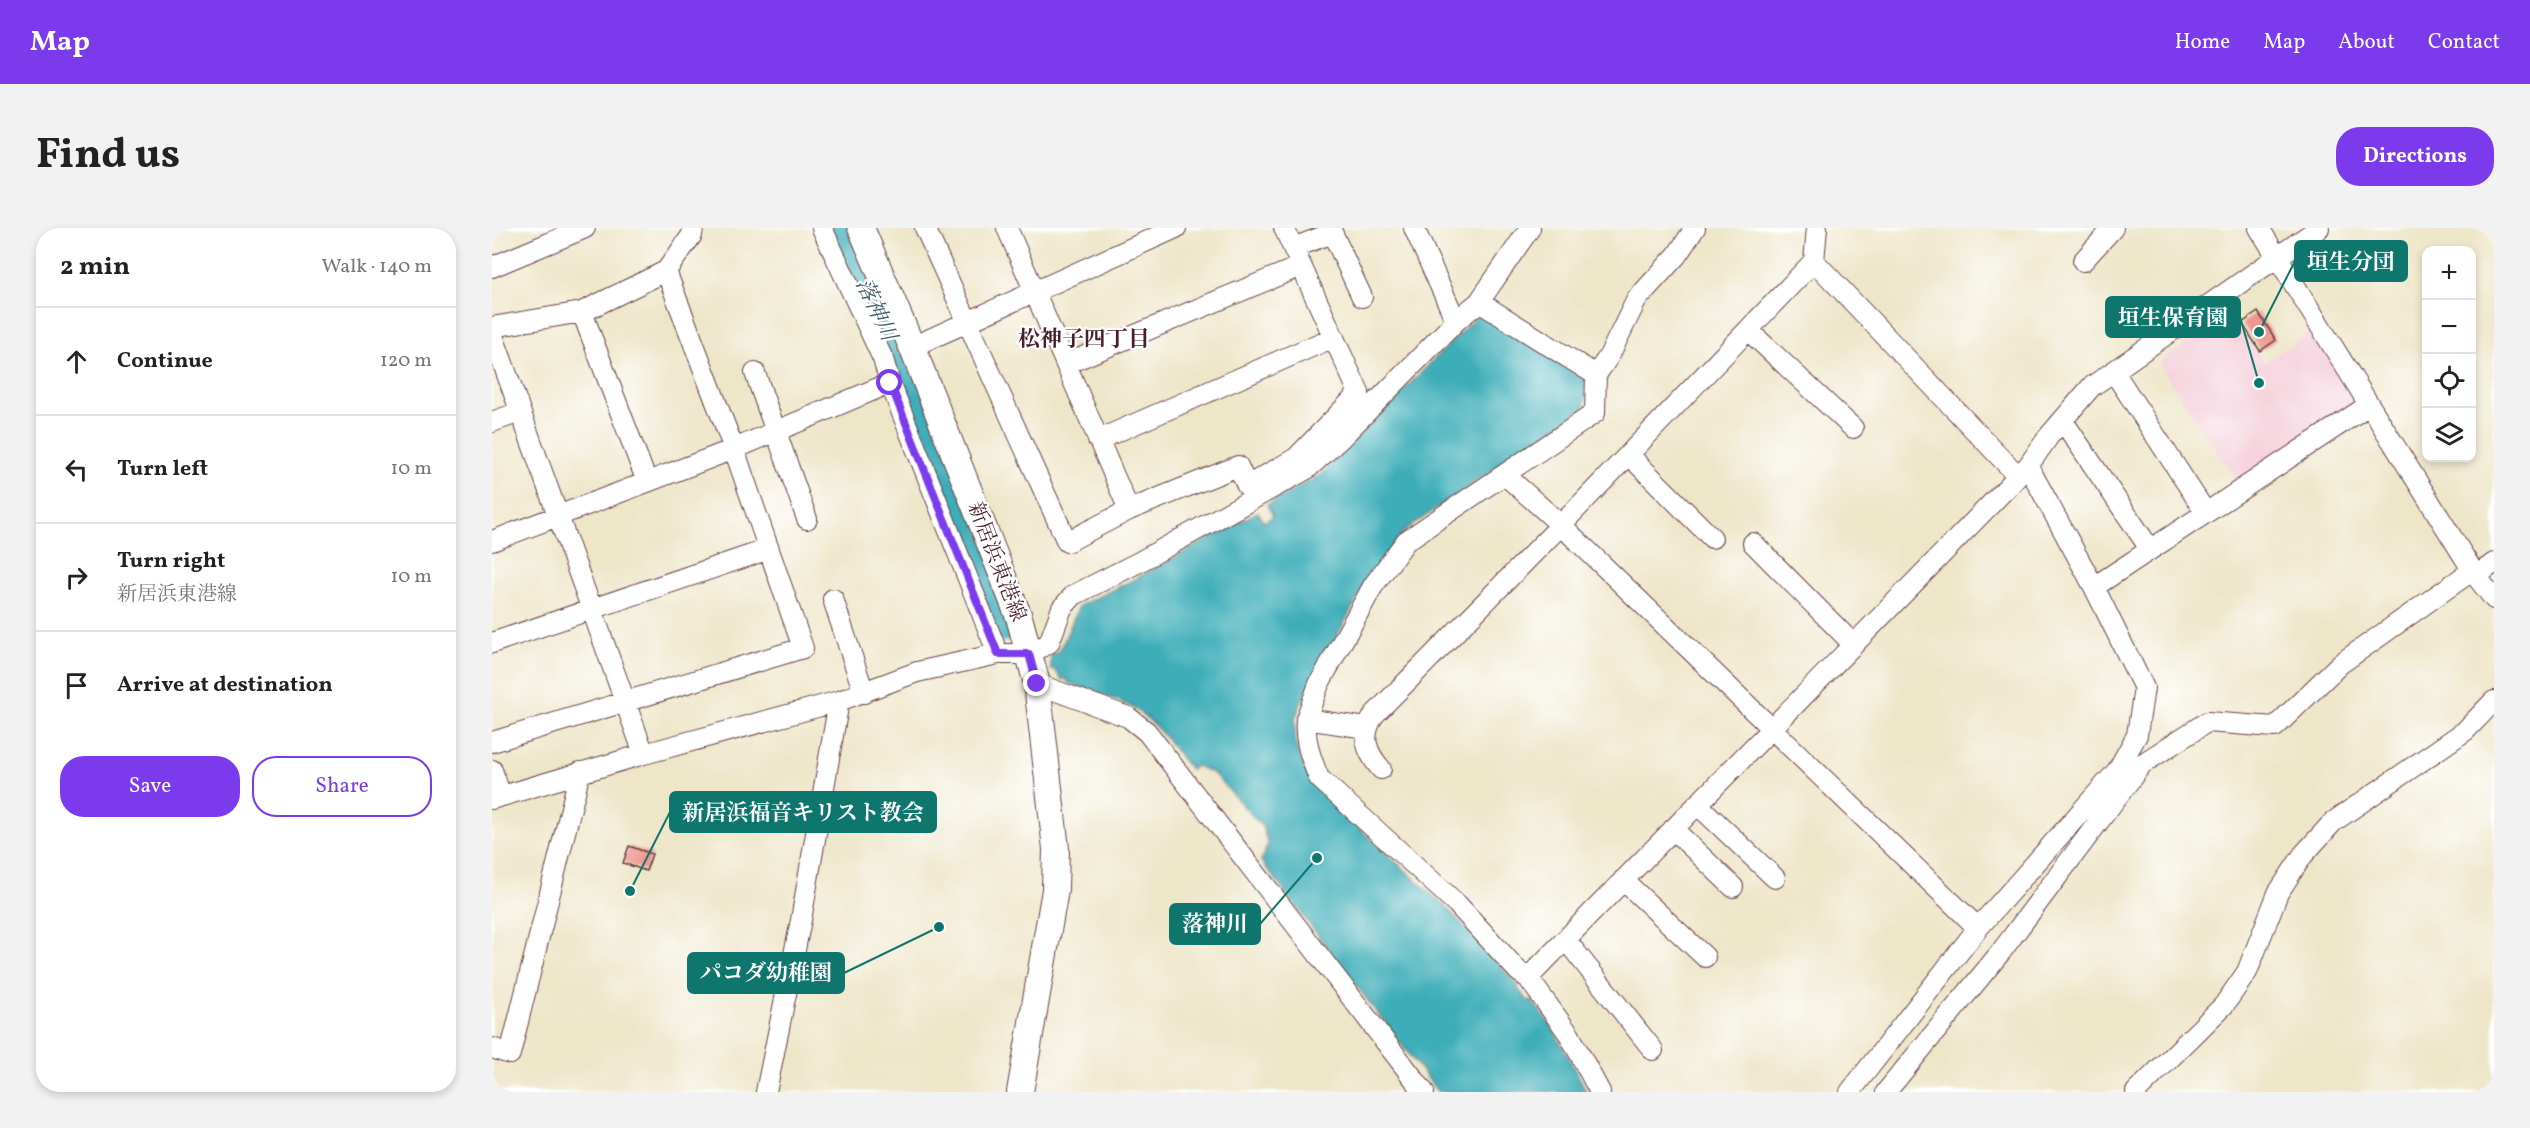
<!DOCTYPE html>
<html lang="en">
<head>
<meta charset="utf-8">
<style>
	:root { --surface:#fff; --page:#f2f2f2; --text:#222; --muted:#767676; --line:#e0e0e0; --accent:#7c3aed }
	body { margin:0; font-family:Vollkorn,"Noto Serif JP",serif; background:var(--page); color:var(--text) }
	.controls { position:absolute; right:18px; top:18px; display:grid; overflow:hidden; border-radius:12px; box-shadow:0 3px 9px #0003 }
	.controls button { width:54px; height:54px; display:grid; place-items:center; padding:0; border:0; border-bottom:2px solid var(--line); background:var(--surface); color:var(--text); font:30px sans-serif }
	.stop { position:absolute; width:18px; height:18px; margin:-14px; border:4px solid #7c3aed; border-radius:50%; background:#fff }
	.stop.end { background:#7c3aed; border-color:#fff; box-shadow:0 2px 6px #0008 }
	.list { margin:0; padding:0; list-style:none }
	h2 { display:flex; justify-content:space-between; align-items:center; height:78px; margin:0; padding:0 24px; font-size:26px }
	h2 small { font-size:20px; font-weight:400; color:var(--muted) }
	.list li { display:grid; grid-template-columns:39px 1fr auto; gap:18px; align-items:center; box-sizing:border-box; height:108px; padding:0 24px; border-top:2px solid var(--line) }
	.list b { display:block; font-size:22px; white-space:nowrap }
	.list p { margin:0; font-size:20px; white-space:nowrap; color:var(--muted) }
	.list em { font-size:20px; font-style:normal; color:var(--muted) }
	.actions { display:flex; gap:12px; padding:18px 24px }
	.actions a { flex:1; padding:14px 0; border:2px solid var(--accent); border-radius:24px; text-align:center; font-size:21px; color:var(--accent) }
	.actions .main { background:var(--accent); color:#fff }
	.icon { flex:none; width:33px; height:33px; fill:none; stroke:currentColor; stroke-width:2; stroke-linecap:round; stroke-linejoin:round }
	.map { position:relative; flex:none; width:2002px; height:864px; overflow:hidden; border-radius:24px }
	header { display:flex; align-items:center; gap:36px; box-sizing:border-box; height:84px; padding:0 30px; background:var(--accent); color:#fff }
	header strong { font-size:28px }
	nav { display:flex; gap:33px; margin-inline-start:auto; font-size:21px }
	.intro { display:flex; align-items:center; justify-content:space-between; box-sizing:border-box; height:144px; padding:0 36px }
	h1 { margin:0; font-size:42px }
	.button { padding:15px 27px; border-radius:24px; background:var(--accent); color:#fff; font-size:21px; font-weight:700 }
	main { display:flex; gap:36px; padding:0 36px }
	aside { flex:1; background:var(--surface); border-radius:24px; box-shadow:0 3px 9px #0003 }
	.map>svg:first-child { display:block }
</style>
</head>
<body>
<header>
<strong>Map</strong>
<nav><a>Home</a><a>Map</a><a>About</a><a>Contact</a></nav>
</header>
<div class="intro"><h1>Find us</h1><a class="button">Directions</a></div>
<main>
<aside>
<h2>2 min<small>Walk · 140 m</small></h2>
<ul class="list">
<li><svg class="icon" aria-label="ahead" viewBox="0 0 24 24"><path d="M12 20V5M6 11l6-6 6 6"/></svg><div><b>Continue</b></div><em>120 m</em></li>
<li><svg class="icon" aria-label="left" viewBox="0 0 24 24"><path d="M17 20v-9H6M10 6l-5 5 5 5"/></svg><div><b>Turn left</b></div><em>10 m</em></li>
<li><svg class="icon" aria-label="right" viewBox="0 0 24 24"><path d="M7 20v-9h11M14 6l5 5-5 5"/></svg><div><b>Turn right</b><p>新居浜東港線</p></div><em>10 m</em></li>
<li><svg class="icon" aria-label="arrive" viewBox="0 0 24 24"><path d="M6 21V4h12l-3 4 3 4H6"/></svg><div><b>Arrive at destination</b></div></li>
</ul>
<div class="actions"><a class="main">Save</a><a>Share</a></div>
</aside>
<div class="map">
<svg width="2002" height="864" viewBox="0 0 2002 864">
	<rect width="100%" height="100%" fill="#fff"/>
	<filter id="ink" filterUnits="userSpaceOnUse"><feTurbulence type="fractalNoise" baseFrequency=".0167" numOctaves="2"/><feDisplacementMap in="SourceGraphic" scale="12" xChannelSelector="R" yChannelSelector="G"/><feConvolveMatrix kernelMatrix="1 2 1 2 8 2 1 2 1" color-interpolation-filters="sRGB"/></filter>
	<filter id="wash" filterUnits="userSpaceOnUse"><feTurbulence type="fractalNoise" baseFrequency=".008" numOctaves="4" result="noise"/><feDisplacementMap in="SourceGraphic" scale="24" xChannelSelector="R" yChannelSelector="G"/><feGaussianBlur stdDeviation="1.35" result="paint"/><feColorMatrix in="noise" values="0 0 0 0 0 0 0 0 0 0 0 0 0 0 0 0 0 1.4 0 .05"/><feComposite in="paint" operator="in"/></filter>
	<g filter="url(#wash)">
		<rect width="100%" height="100%" fill="#eee6c9"/>
		<path fill="#f5cfda" d="M1739 86 1772 135 1819 103 1868 175 1747 257 1666 135Z"/>
		<path fill="#3dadb8" stroke="#446672" stroke-width="1.5" d="M988 85 1095 152 1092 180 912 303 873 357 813 466 803 491V512L806 526 822 559 958 683 1026 757V761L1036 773 1039 772 1059 797 1095 864H946L769 633 776 616 770 598 722 546 705 538 698 541C681 520 666 496 643 481 624 469 598 463 577 455L573 450 570 452 563 442H559V426H564L569 420 587 378 641 352 766 284 772 294 781 288 775 277 828 247Z"/>
		<g fill="none" stroke-linecap="round" stroke-linejoin="round">
			<path stroke="#3dadb8" stroke-width="28" d="M345 0 412 145 511 400"/>
		</g>
		<g id="blocks">
			<path fill="#ee978d" d="M1766 84 1784 112 1768 123 1750 95Z
				M137 618 160 626 154 643 131 635Z"/>
		</g>
	</g>
	<g filter="url(#ink)">
		<use href="#blocks" fill-opacity="0" stroke="#633d43" stroke-width="1.5"/>
		<g fill="none" stroke-linecap="round" stroke-linejoin="round">
			<defs>
				<path id="minor" d="M330 0 391 131 398 155
					M433 0 575 314 637 282 746 238 755 258 804 230 867 165 792 0
					M515 0 637 282
					M838 0 870 69
					M922 0 964 93
					M1767 0 1984 348 2002 371
					M801 20 840 5
					M1322 33 1325 0
					M1591 33 1621 0
					M0 39 93 0
					M174 43 200 7 201 0
					M90 84 155 254
					M0 99 90 84 174 43 242 221 0 313
					M1256 102 1361 200
					M0 105 152 526
					M420 119 684 0
					M574 136 809 38
					M1622 144 1714 285
					M263 145 315 291
					M1104 147 1117 128 1145 71 1185 27 1203 0
					M1571 193 1658 321
					M0 194 28 184
					M606 212 842 109
					M1137 227 1220 310
					M1013 247 1069 297 1486 700
					M1261 315 1361 416
					M1984 348 2002 335
					M1602 359 1877 177
					M341 371 372 465
					M0 415 277 321
					M545 456 636 489 655 504 932 864
					M814 491C812 512 819 531 827 550L965 676 1027 744 1036 750
					M874 500 814 491 827 456 881 358 914 313 1103 185 1104 147 987 74
					M0 514 311 420 242 221 398 155 506 426
					M889 541C873 522 869 508 882 487L1069 297 1322 33 1526 248
					M0 542 9 568
					M0 571 152 526 347 473 425 444 506 426H537L557 415 570 380 582 367 647 334 815 241 849 210 964 93 987 74 1038 0
					M1205 576 1283 650
					M1181 601 1241 659
					M1131 652 1213 729
					M1074 712 1161 822
					M0 820 18 826 88 544
					M274 864 309 692 347 473
					M1108 864 1077 806 1036 750 1535 239
					M1358 864 1486 700 1625 543 1645 507 1652 460 1602 359 1536 238 1557 208 1599 159 1827 0
					M1394 864 1508 725 1650 536 1715 494 1783 499 1848 436 1981 342
					M1644 864 1732 777 1755 744 1786 665 1811 627 1841 594 1973 503 2002 473"/>
				<path id="major" d="M369 0 420 119 527 389 545 456 564 621 563 662 528 864"/>
			</defs>
			<use href="#minor" stroke="#633d43" stroke-width="22"/>
			<use href="#major" stroke="#633d43" stroke-width="28"/>
			<use href="#minor" stroke="#fff" stroke-width="20"/>
			<use href="#major" stroke="#fff" stroke-width="26"/>
		</g>
	</g>
	<g fill="none" stroke-linecap="round" stroke-linejoin="round" filter="url(#ink)">
		<path stroke="#7c3aed" stroke-width="8" d="M398 155 506 426H537L545 456"/>
	</g>
	<g text-anchor="middle" dominant-baseline="central" stroke-width="4.5" stroke-linejoin="round" paint-order="stroke">
		<g font-size="21" fill="#4a1f2b" stroke="#fff">
			<text transform="translate(504 334) rotate(69)">新居浜東港線</text>
		</g>
		<g font-size="22" font-style="italic" fill="#445f6a" stroke="#fff">
			<text transform="translate(383 82) rotate(65)">落神川</text>
		</g>
		<g font-size="22" font-weight="bold" fill="#4a1f2b" stroke="#fff">
			<text x="592" y="112">松神子四丁目</text>
		</g>
	</g>
	<path fill="none" stroke="#0f766e" stroke-width="2" d="M1767 104L1803 33M1767 155L1748 89M138 663L178 584M825 630L768 696M447 699L352 745"/>
	<g fill="#0f766e" stroke="#fff" stroke-width="2">
		<circle cx="1767" cy="104" r="6"/>
		<circle cx="1767" cy="155" r="6"/>
		<circle cx="138" cy="663" r="6"/>
		<circle cx="825" cy="630" r="6"/>
		<circle cx="447" cy="699" r="6"/>
	</g>
	<g fill="#0f766e" stroke="#0f766e" stroke-width="2">
		<rect x="1803" y="13" width="112" height="40" rx="6"/>
		<rect x="1614" y="69" width="134" height="40" rx="6"/>
		<rect x="178" y="564" width="266" height="40" rx="6"/>
		<rect x="678" y="676" width="90" height="40" rx="6"/>
		<rect x="196" y="725" width="156" height="40" rx="6"/>
	</g>
	<g font-size="22" text-anchor="middle" font-weight="bold" fill="#fff">
		<text x="1859" y="41">垣生分団</text>
		<text x="1681" y="97">垣生保育園</text>
		<text x="311" y="592">新居浜福音キリスト教会</text>
		<text x="723" y="703">落神川</text>
		<text x="274" y="752">パコダ幼稚園</text>
	</g>
</svg>
<div class="controls">
<button>+</button>
<button>−</button>
<button><svg class="icon" aria-label="locate" viewBox="0 0 24 24"><circle cx="12" cy="12" r="6"/><path d="M12 2v4M12 18v4M2 12h4M18 12h4"/></svg></button>
<button><svg class="icon" aria-label="layers" viewBox="0 0 24 24"><path d="M12 4l9 5-9 5-9-5zM3 14l9 5 9-5"/></svg></button>
</div>
<div class="stop" style="left:398px;top:155px"></div>
<div class="stop end" style="left:545px;top:456px"></div>
</div>
</main>
</body>
</html>
